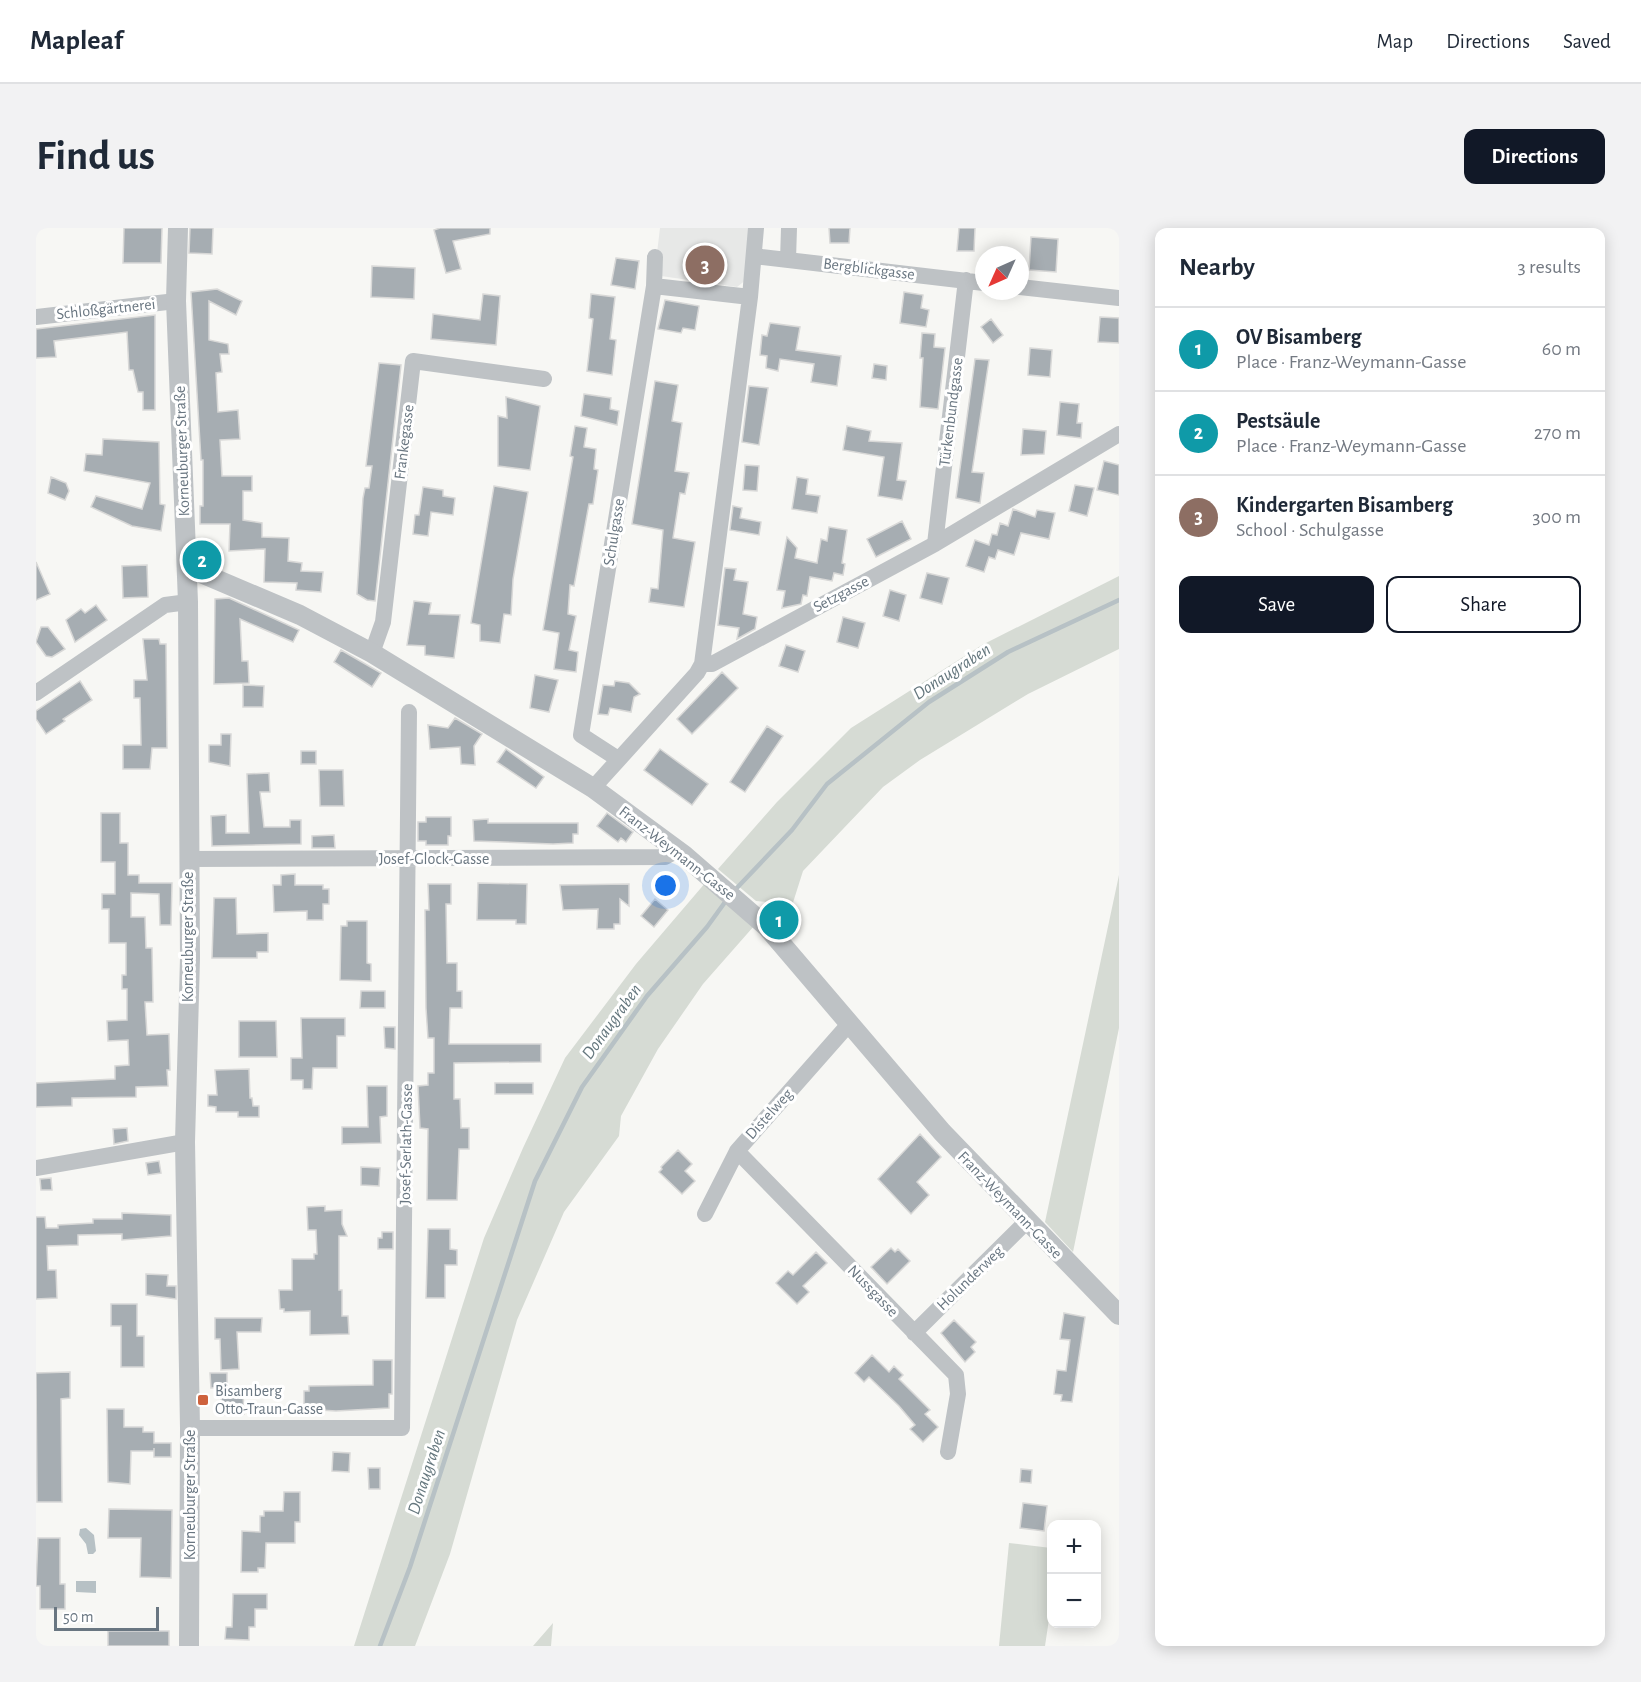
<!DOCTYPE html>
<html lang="en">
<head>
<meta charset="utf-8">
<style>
	:root { --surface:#fff; --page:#f2f2f3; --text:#1f2937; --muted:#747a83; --line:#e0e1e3; --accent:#111827 }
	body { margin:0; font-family:"Alegreya Sans",sans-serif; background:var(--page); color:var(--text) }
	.controls { position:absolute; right:18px; bottom:18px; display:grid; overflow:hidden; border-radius:12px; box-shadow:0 3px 15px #0003 }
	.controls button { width:54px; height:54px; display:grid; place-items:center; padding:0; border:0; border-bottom:2px solid var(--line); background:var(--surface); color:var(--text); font:30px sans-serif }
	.compass { position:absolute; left:939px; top:18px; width:54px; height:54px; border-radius:50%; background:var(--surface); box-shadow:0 3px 15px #0003; rotate:225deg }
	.scale { position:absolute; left:18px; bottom:15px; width:105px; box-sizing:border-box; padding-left:6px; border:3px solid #697681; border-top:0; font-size:16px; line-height:21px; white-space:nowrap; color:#697681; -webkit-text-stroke:4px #fff; paint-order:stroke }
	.you { position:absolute; left:630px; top:658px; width:21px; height:21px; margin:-15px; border:4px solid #fff; border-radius:50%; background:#1a73e8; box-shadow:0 0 0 9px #1a73e833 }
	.badge { display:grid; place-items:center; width:39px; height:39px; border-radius:50%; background:var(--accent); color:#fff; font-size:20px; font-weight:700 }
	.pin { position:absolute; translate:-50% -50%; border:3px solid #fff; box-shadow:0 2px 6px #0006 }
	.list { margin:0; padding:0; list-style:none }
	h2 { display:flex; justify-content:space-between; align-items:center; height:78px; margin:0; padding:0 24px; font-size:26px }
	h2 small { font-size:20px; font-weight:400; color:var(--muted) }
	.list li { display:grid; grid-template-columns:39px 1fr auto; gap:18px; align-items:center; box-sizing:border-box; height:84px; padding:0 24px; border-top:2px solid var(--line) }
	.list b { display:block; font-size:22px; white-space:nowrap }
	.list p { margin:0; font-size:20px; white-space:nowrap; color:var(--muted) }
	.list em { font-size:20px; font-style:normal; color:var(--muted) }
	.actions { display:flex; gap:12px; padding:18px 24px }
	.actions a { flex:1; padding:14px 0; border:2px solid var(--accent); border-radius:12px; text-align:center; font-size:21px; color:var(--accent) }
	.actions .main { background:var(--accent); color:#fff }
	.map { position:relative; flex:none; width:1083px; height:1418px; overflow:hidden; border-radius:12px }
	header { display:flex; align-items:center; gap:36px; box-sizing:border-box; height:84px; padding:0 30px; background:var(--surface); border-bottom:2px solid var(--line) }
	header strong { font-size:28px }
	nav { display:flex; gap:33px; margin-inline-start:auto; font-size:21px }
	.intro { display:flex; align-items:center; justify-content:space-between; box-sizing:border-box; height:144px; padding:0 36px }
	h1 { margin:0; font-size:42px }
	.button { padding:15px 27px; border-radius:12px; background:var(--accent); color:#fff; font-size:21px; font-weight:700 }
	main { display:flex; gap:36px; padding:0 36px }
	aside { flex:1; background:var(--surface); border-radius:12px; box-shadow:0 3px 15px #0003 }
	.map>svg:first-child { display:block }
</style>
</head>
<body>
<header>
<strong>Mapleaf</strong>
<nav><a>Map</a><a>Directions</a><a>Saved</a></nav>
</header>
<div class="intro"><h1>Find us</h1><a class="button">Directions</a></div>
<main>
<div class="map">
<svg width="1083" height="1418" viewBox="0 0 1083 1418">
	<rect width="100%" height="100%" fill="#f7f7f4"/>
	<path fill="#e7e8e7" d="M624 0H716L711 51 701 59 625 48 627 27 621 25Z"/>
	<path fill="#d6dbd4" d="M1083 348V421L992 466 884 532 847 559 767 643 754 684 742 675 720 673 682 641 741 574 815 500 946 417Z
		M1083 647V800L1037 1024 1009 994Z
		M670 654 718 698 667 756 622 821 585 888 583 908 528 984 481 1092 414 1326 379 1418H318L448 1010 487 920 529 830 600 736Z
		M973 1315 1015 1320 1016 1371 1009 1418H963Z
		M517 1395 515 1418H497Z"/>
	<path fill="#b7c1c5" d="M50 1300 58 1307 60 1323 57 1326H52L50 1316 43 1307 44 1301Z
		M40 1353H60V1365L40 1364Z"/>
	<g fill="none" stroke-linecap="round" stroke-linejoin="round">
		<path stroke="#b7c1c5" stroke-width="4.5" d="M697 664 756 602 791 556 893 474 972 424 1083 372
			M344 1418 374 1339 499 953 546 859 611 768 671 699 692 670"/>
	</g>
	<path fill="#a6adb2" stroke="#d8d8d7" stroke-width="1.5" d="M88 0H126L125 35H87Z
		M154 0H177L176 26 153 25Z
		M404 0H454V6L417 13 425 41 410 45 398 2Z
		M793 0H814L813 15H794Z
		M923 0H939L938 23H921Z
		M995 9 1022 11 1020 44 993 42Z
		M580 30 603 33 599 61 575 57Z
		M336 38 379 40 378 71 335 69Z
		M181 61 206 73 200 87 173 73V112L192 116 193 126H184L186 144 180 145 182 184 202 182 204 211 184 212 186 248H216V263H207V292L226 295V309L253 310 252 333 266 335 265 343 287 344 285 364 260 362 261 355 228 354 229 321 193 323 194 296H164V278H167V232H165L155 64Z
		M868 64 887 67 885 80 893 82 890 99 864 95Z
		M447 66 464 68 460 117 395 111 397 86 444 92Z
		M555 66 579 69 574 111 580 112 576 147 551 143 557 91 553 90Z
		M629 72 663 78 659 102 647 100 645 105 622 101Z
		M119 87V182H107V164H102L97 142H93L91 104 18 113 20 129 0 130V101Z
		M1064 89 1083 90V115L1062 114Z
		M955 91 967 107 957 115 945 99Z
		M734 95 764 99 760 122 805 128 801 158 775 154 778 136 744 131 742 143 730 140 731 128 724 127 726 107 731 108Z
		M886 105 899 106 898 119 909 120 902 181 884 179 887 130H884Z
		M994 120 1016 122 1014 149 992 147Z
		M939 131 953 132 936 244 948 245 944 275 920 270Z
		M343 135 365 137 339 373 331 372 321 366 327 270 329 260H333L336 238H330Z
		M838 136 851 138 850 152 836 150Z
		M619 153 642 157 636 193 646 195 639 243 653 245 649 266 644 265 637 310 659 314 648 379 613 374 615 360 622 361 627 302 596 296Z
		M713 158 732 160 723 217 706 214Z
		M548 166 575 170 574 181 583 183 581 197 545 188Z
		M470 169 504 178 494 242 462 238V188L471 190Z
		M1024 174 1043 176 1041 195H1046L1045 210 1021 207Z
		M539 198 551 200 548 219 560 221 558 241 562 242 557 276H553L538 358 534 357 532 386 540 388 533 422 542 424 540 444 518 441 523 405 507 402 537 229 534 228Z
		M811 198 835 203 833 213 866 215 861 252 870 253 866 272 842 268 848 229 807 222Z
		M987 201 1010 203 1008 226 985 227Z
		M67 211 123 214 124 276 129 277 125 303 96 298 55 279 60 268 106 281 114 255 48 243 50 226 66 227Z
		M1068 233 1083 237V267L1061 262Z
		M709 237 723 238 721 263 707 262Z
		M15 249 30 255 33 263 29 272 12 265Z
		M761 249 772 251 770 266 784 268 781 285 756 281Z
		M1039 257 1058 260 1051 288 1033 283Z
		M458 258 492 264 477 351 475 387 468 386 464 415 444 413V397L435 395Z
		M387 259 407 262V268L419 270 417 287 395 284 392 308 377 306 379 287H383Z
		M697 278 706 280 704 290 725 294 723 307 694 302Z
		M977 281 999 289 1001 282 1019 285 1013 311 985 305 978 327 962 322 959 331 953 329 948 344 930 338 939 312 953 317 956 306 961 307 964 295 972 298Z
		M866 293 875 311 840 329 831 311Z
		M793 299 811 302 806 335 809 336 807 347 798 345 796 353 774 349 771 368 767 367 765 376 746 380 749 363 741 362 751 309 761 320 759 330 781 335 785 311 791 313Z
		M0 334 14 366 0 372Z
		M111 337 112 369 87 370 86 338Z
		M689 340 700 341 698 352 712 354 707 386 721 389 719 401 701 411 703 400 682 397Z
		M891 345 913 350 906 376 884 370Z
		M854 362 870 367 863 393 847 388Z
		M193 370 263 402 257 414 204 391 206 433H212L213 455 178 456 179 371Z
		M378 373 395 375 393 386 424 387 418 430 389 427V418L371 417Z
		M60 377 71 392 39 414 30 392 45 381 49 385Z
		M807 389 829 395 822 420 801 414Z
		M5 399H12L29 421 16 429 10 428 0 414Z
		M107 411H123L124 416H130L131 520H116L114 541H87V517H105L104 470H98V452H111Z
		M750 417 769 423 762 444 743 438Z
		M305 422 345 445 336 459 298 434Z
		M686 444 702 460 656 506 641 491Z
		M499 447 522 452 513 484 494 480Z
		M44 453 56 472 27 491 29 493 10 506 0 491V483Z
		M579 453 593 455 604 466 598 469 595 484 574 480 572 487 562 486 567 457 578 458Z
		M207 457 228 458 227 479H207Z
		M419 490 446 506 438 518 439 537 425 536 424 519 394 521 392 497 412 500Z
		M731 498 747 508 709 564 694 554Z
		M185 506H195L194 538 173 534V517H185Z
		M470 521 508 549 500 560 461 534Z
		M624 521 672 556 656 577 608 542Z
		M265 523H280V536H265Z
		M283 542H307L308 578H284Z
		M233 545 234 564H224L228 599H254V592H265V616L176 618 175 588 190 587V605H213L211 546Z
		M65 585H84V615H92V647H103V655H136L135 697H124L123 666 95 665V689H109L110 720H116L117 774H109L111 807 133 806 134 842H131L132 858 100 859V869L36 870V878L0 879V855L79 851V838L93 837 92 812 72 813 71 793 91 792V761H86V747H90V715H73V681H66V666H79V634H65Z
		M571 585 597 604 590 614 585 610 582 614 561 598Z
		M390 589H415V608H412V617H390V613H382V594H390Z
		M452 591V595H542V606H537V615L517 616 438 613 437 592Z
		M298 607 299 620H276V608Z
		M259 646V657H287V661H293V676H287V692H271V683L238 684 237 657H245V647Z
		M442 655 491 656 490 696H480V692H441Z
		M392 656H415V676H410L411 735H421V763H426V780H414L413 816H505V834L418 835V871H424L425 900H433V921H423L421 972H391L392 901 384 900 382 858 392 857V845H398V810H392L390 780 389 682H393Z
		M593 656V678L584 671V696H578V701H561L562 681 527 682 524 657Z
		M178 670H200L201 706 232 705V724H221V730H176Z
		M619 671 632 682 618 699 605 688Z
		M311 693H331V735L335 736V753L304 752 305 698H311Z
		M325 763H349V780H324Z
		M265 790H309V808H301V840H277L276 861H267V852H255V830H266Z
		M203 793H240L241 829H203Z
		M348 799H359V821L349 820Z
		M213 841 214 870H216L217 878H223V889H202V884H180V879L172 878V867H181L179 842Z
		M459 855H497V866H459Z
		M331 858H351V888L344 889 345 915 306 916V899H332Z
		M91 900 92 913 78 916 77 901Z
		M884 906 905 929 881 954 893 967 875 986 842 951Z
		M642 922 656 936 649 943 659 953 646 966 623 944 626 941 625 939Z
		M123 933 125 945 112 947 110 935Z
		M325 939 344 940 343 958 325 957Z
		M15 950 16 962H5L4 951Z
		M289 978V983L306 982V996L311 1008H303V1062H306V1088H312L313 1106 274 1107V1083L248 1084V1081H244L243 1062H256V1031H278V1026H281L280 1002H272L271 979Z
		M86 985 135 987V1008L86 1012V1006L42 1007V1017L11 1018 12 1042H20L21 1070 0 1071V989H9L10 1000H22V997L57 995V991H86Z
		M392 1001H414V1021L421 1022V1037H409V1070H390Z
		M346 1004H357V1021H342V1010H346Z
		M855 1020 859 1024 862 1021 874 1033 851 1056 835 1039Z
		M780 1024 791 1035 767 1058 773 1064 761 1076 740 1055 752 1043 757 1047Z
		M110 1046 132 1047 131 1058H140V1071L110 1067Z
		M75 1076H101V1108H108V1139H85V1098H75Z
		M1028 1085 1049 1089 1036 1174 1025 1173 1026 1167 1018 1166 1021 1142 1030 1143 1034 1112 1024 1111Z
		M179 1090H226L225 1104H201L203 1141 185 1142 184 1111H179Z
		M918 1092 940 1114 935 1119 939 1124 929 1134 905 1105Z
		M836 1127 853 1144 858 1138 867 1147 863 1151 894 1182 889 1186 902 1199 887 1214 874 1201 879 1197 863 1178 833 1149 828 1154 819 1145Z
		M337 1132H356V1166H353V1180L300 1183 268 1181V1163H273V1158L337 1157Z
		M34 1144V1170L25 1171 26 1274H1L0 1145Z
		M174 1145H191V1159L175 1160Z
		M207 1165 208 1186 186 1187 185 1166Z
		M71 1181H88V1199H107V1204H118V1215H135V1229H118V1220V1223H95L94 1256 72 1254Z
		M297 1224 314 1225 313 1244 296 1243Z
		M332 1240H344V1261H333Z
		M985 1241 996 1242 995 1255 984 1254Z
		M248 1264H264V1294H259V1315H230L229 1340H222V1344H205L206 1303 224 1304V1288H228V1283H247Z
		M987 1275 1011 1278 1008 1303 984 1300Z
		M73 1281 136 1282 135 1350 104 1349 105 1310H72Z
		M2 1310H24V1356H29V1381H4V1358H0Z
		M197 1366H231V1381H219V1399H213V1412L189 1411 190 1399H196Z
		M72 1403H133V1418H72Z"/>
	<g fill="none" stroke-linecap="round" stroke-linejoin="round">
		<path stroke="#bec2c5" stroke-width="16" d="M718 28 948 55
			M752 32 753 0
			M618 58 619 29
			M984 59 1083 70
			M0 89 140 73
			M899 316 930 52
			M336 425 347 394 377 133 508 151
			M666 436H676L899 316 1083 206
			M0 465 129 377 152 374
			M582 531 545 507 618 58 714 69
			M557 560 661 445 666 436 714 69 720 0
			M153 631 629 629 642 622
			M701 923 920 1147 922 1166 912 1224
			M0 940 149 914
			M669 986 701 923 813 796
			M878 1105 990 994
			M154 1200H366L373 484"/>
		<path stroke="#bec2c5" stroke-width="20" d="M142 0 140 73 152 374 154 730 149 914 154 1200 153 1418
			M151 339 264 387 336 425 557 560 648 627 731 699 906 904 1083 1087"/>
	</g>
	<rect fill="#ce623d" stroke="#fff" stroke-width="2" x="161" y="1166" width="12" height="12" rx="3"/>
	<g text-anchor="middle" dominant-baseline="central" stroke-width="6" stroke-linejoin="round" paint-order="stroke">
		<g font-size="16" fill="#697681" stroke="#fff">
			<text transform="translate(833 41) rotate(7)">Bergblickgasse</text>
			<text transform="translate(70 81) rotate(-6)">Schloßgärtnerei</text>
			<text transform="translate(915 184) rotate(-83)">Türkenbundgasse</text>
			<text transform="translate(368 214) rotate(-83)">Frankegasse</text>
			<text transform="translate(146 223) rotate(-92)">Korneuburger Straße</text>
			<text transform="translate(578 304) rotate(-81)">Schulgasse</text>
			<text transform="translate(805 366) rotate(-28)">Setzgasse</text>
			<text transform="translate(641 625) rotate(38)">Franz-Weymann-Gasse</text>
			<text x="398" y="631">Josef-Glock-Gasse</text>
			<text transform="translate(152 709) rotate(-90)">Korneuburger Straße</text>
			<text transform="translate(733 886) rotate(-48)">Distelweg</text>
			<text transform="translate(370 916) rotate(-89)">Josef-Serlath-Gasse</text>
			<text transform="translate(974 977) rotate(46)">Franz-Weymann-Gasse</text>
			<text transform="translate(934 1050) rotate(-44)">Holunderweg</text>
			<text transform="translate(837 1063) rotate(46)">Nussgasse</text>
			<text transform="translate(154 1267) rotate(-90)">Korneuburger Straße</text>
		</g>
		<g font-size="16" fill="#697681" stroke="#fff" text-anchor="start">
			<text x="179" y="1163">Bisamberg<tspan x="179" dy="18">Otto-Traun-Gasse</tspan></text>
		</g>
		<g font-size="18" font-style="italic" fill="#65777e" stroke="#fff">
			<text transform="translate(916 444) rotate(-33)">Donaugraben</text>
			<text transform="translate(576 794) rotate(-54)">Donaugraben</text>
			<text transform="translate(391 1244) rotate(-72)">Donaugraben</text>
		</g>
	</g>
</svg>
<div class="controls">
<button>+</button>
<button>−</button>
</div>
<svg class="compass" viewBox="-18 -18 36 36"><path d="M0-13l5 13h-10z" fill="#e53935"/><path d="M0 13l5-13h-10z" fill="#747a83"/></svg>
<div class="scale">50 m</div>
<div class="you"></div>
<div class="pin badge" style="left:743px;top:692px;background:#0f9aa8">1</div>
<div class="pin badge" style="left:166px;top:332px;background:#0f9aa8">2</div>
<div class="pin badge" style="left:669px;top:37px;background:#8d6e63">3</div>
</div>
<aside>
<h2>Nearby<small>3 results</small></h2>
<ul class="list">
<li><span class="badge" style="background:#0f9aa8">1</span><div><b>OV Bisamberg</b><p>Place · Franz-Weymann-Gasse</p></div><em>60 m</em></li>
<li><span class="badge" style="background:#0f9aa8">2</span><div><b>Pestsäule</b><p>Place · Franz-Weymann-Gasse</p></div><em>270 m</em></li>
<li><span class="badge" style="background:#8d6e63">3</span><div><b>Kindergarten Bisamberg</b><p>School · Schulgasse</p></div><em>300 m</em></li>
</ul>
<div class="actions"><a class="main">Save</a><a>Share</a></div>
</aside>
</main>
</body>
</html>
